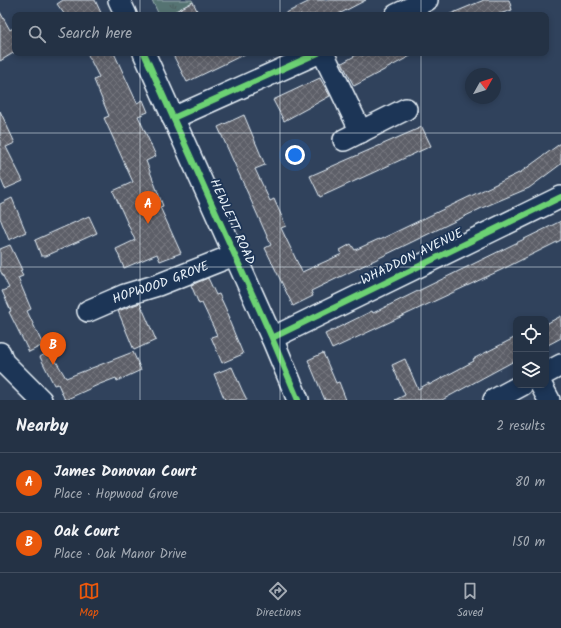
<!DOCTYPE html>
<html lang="en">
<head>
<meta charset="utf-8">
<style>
	:root { --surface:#243245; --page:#303e50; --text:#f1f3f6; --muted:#a3aab3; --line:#414d5e; --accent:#ea580c }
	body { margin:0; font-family:Kalam,sans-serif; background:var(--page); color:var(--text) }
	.controls { position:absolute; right:12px; bottom:12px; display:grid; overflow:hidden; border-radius:8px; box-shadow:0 2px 6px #0003 }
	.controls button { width:36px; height:36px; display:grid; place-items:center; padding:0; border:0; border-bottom:1px solid var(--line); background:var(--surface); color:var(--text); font:20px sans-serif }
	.compass { position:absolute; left:465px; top:68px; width:36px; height:36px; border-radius:50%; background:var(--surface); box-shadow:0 2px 6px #0003; rotate:51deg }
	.you { position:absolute; left:295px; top:155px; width:14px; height:14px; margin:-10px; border:3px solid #fff; border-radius:50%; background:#1a73e8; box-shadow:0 0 0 6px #1a73e833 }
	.badge { display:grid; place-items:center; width:26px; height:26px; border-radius:50%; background:var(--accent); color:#fff; font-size:13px; font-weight:700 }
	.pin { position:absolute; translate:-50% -33px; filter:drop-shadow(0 1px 2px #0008) }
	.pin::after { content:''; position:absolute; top:21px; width:14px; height:12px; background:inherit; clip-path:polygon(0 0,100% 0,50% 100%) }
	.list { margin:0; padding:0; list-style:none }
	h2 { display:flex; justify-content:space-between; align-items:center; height:52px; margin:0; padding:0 16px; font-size:17px }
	h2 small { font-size:13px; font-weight:400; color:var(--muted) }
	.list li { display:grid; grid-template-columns:26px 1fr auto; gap:12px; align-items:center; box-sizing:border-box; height:60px; padding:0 16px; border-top:1px solid var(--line) }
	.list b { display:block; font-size:15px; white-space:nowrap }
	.list p { margin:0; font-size:13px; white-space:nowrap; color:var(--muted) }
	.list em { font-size:13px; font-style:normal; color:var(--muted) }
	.icon { flex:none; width:22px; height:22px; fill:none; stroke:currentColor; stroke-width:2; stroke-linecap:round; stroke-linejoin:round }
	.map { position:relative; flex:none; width:561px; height:400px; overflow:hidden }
	.search { position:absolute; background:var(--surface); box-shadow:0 2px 6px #0003; left:12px; right:12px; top:12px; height:44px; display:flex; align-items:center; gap:10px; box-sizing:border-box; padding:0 14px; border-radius:8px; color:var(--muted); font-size:15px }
	.sheet { height:172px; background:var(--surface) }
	nav { display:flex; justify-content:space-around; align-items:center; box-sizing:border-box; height:56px; border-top:1px solid var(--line); background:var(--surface); font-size:11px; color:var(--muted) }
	nav a { display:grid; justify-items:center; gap:2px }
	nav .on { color:var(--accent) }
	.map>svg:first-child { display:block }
</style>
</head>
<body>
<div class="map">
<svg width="561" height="400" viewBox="0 0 561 400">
	<defs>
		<pattern id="park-tufts" width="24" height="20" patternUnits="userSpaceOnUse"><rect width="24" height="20" fill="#547372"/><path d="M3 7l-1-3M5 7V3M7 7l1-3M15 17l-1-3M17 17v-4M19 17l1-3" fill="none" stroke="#4c5b5c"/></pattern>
		<pattern id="building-cross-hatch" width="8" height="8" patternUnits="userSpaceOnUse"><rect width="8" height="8" fill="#5d5f67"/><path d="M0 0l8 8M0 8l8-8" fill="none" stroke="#74767e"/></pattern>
	</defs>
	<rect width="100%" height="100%" fill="#30425c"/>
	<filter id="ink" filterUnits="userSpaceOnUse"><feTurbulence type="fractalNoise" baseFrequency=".025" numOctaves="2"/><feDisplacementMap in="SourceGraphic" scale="8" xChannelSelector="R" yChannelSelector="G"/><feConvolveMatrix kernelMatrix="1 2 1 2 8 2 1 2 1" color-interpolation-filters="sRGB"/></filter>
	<g filter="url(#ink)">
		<path fill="url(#park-tufts)" stroke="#9eb2b5" d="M152 0H192L193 2 168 15H159Z"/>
		<path fill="url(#building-cross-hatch)" stroke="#e8f1f8" d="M63 0H95L102 15H65L57 4Z
			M312 0H366L337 15H282Z
			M484 0H509L512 10 496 15H448Z
			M193 2 199 15H168Z
			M0 12 10 30 15 27V52L0 61Z
			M87 53H114L137 103 143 100 148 112 138 116 156 156 146 161 163 206 160 207 181 253 160 261 157 254 124 268 116 249 135 240 113 191 133 182 104 118 109 116 94 80 99 77Z
			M172 53H247L187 82Z
			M360 53 362 56 367 53H416L354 86 342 63Z
			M320 78 330 96 284 121 273 100Z
			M0 111 15 143 6 147 23 181 5 189 0 177Z
			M244 115 265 165 255 169 270 201 274 199 286 226 281 228 302 272 342 254 340 250 351 244 355 250 379 239V240L521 172 561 143V164L529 188 484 207 311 291 313 296 293 306 265 248 271 245 218 127Z
			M422 127 431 146 320 197 310 176Z
			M12 198 26 232 9 240 0 218V204Z
			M89 216 97 233 46 256H41L35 240Z
			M561 221V240L501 270 332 349 325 334 372 311 373 313Z
			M10 245 22 270 20 271 23 276 18 278 31 309 27 311 43 345 29 352 9 312 11 311 2 291 9 288 0 270V249Z
			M208 278 216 295 219 294 230 318H228L243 354 222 363 211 337 217 335 202 303 199 304 191 285Z
			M140 303 156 340 134 350 118 311Z
			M561 316V338L546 346V324Z
			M516 337V360L442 400H395L405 395 392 365 405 359 418 389 429 383V385L474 361 473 359Z
			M50 351 66 378 133 352 141 370 117 381 116 378 100 384 65 400 58 384 54 385 40 357Z
			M323 353 336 383 339 382 346 400H325L308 360Z
			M232 367 242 390 247 400H225L214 374Z"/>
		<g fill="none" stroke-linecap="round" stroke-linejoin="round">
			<defs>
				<g id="minor">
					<path d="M119 0 126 15"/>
					<path d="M396 15 427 0"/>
					<path d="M144 53 272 338 298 400"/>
					<path d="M323 53 361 132"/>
					<path d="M173 118 318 53"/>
					<path d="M344 140 406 109"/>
					<path id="s1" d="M88 311 125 295 158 285 234 255"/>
					<path d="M272 338 561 197"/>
					<path d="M0 353 3 362 41 400"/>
					<path d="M546 373 561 365"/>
					<path d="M541 385 549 400"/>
					<path d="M494 400 522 385"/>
				</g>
			</defs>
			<use href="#minor" stroke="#e8f1f8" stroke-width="24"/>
			<use href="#minor" stroke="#1d3557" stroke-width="21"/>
			<defs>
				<path id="cycleway" d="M144 53 272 338 298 400
					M173 118 318 53
					M272 338 561 197"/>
			</defs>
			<use href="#cycleway" stroke="#1d3557" stroke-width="8"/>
			<use href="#cycleway" stroke="#6cd273" stroke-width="6"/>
		</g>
	</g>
	<path fill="none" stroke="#e8f1f8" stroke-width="1" stroke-opacity="0.55" d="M140 0V15M280 0V15M421 0V15M140 53V400M280 53V400M421 53V400M0 133H561M0 267H561"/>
	<g text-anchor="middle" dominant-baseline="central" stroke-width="3.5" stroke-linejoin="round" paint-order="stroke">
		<g font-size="13" fill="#e8f1f8" stroke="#1d3557">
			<text transform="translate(232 222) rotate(66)">HEWLETT ROAD</text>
			<text transform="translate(412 257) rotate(-26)">WHADDON AVENUE</text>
			<text stroke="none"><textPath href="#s1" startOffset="78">HOPWOOD GROVE</textPath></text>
		</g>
	</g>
</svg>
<div class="controls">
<button><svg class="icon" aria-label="locate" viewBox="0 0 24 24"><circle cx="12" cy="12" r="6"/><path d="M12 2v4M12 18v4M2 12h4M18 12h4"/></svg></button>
<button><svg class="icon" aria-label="layers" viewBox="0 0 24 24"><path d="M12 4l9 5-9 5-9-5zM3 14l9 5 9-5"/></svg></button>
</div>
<svg class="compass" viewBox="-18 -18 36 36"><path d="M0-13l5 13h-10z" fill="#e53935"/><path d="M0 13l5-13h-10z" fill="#a3aab3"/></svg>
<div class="you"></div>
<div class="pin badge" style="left:148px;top:224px">A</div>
<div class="pin badge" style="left:53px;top:365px">B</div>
<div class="search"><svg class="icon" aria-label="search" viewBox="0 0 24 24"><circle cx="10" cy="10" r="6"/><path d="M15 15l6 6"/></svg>Search here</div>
</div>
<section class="sheet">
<h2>Nearby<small>2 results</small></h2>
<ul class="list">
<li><span class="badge">A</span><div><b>James Donovan Court</b><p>Place · Hopwood Grove</p></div><em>80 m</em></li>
<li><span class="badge">B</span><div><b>Oak Court</b><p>Place · Oak Manor Drive</p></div><em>150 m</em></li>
</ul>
</section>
<nav>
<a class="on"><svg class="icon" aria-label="map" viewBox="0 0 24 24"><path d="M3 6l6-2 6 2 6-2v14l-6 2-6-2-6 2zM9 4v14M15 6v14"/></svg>Map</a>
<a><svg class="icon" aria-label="directions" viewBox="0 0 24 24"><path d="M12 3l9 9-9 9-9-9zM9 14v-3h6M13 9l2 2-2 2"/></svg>Directions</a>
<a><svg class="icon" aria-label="saved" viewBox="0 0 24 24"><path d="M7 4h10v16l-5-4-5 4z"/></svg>Saved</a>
</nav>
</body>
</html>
